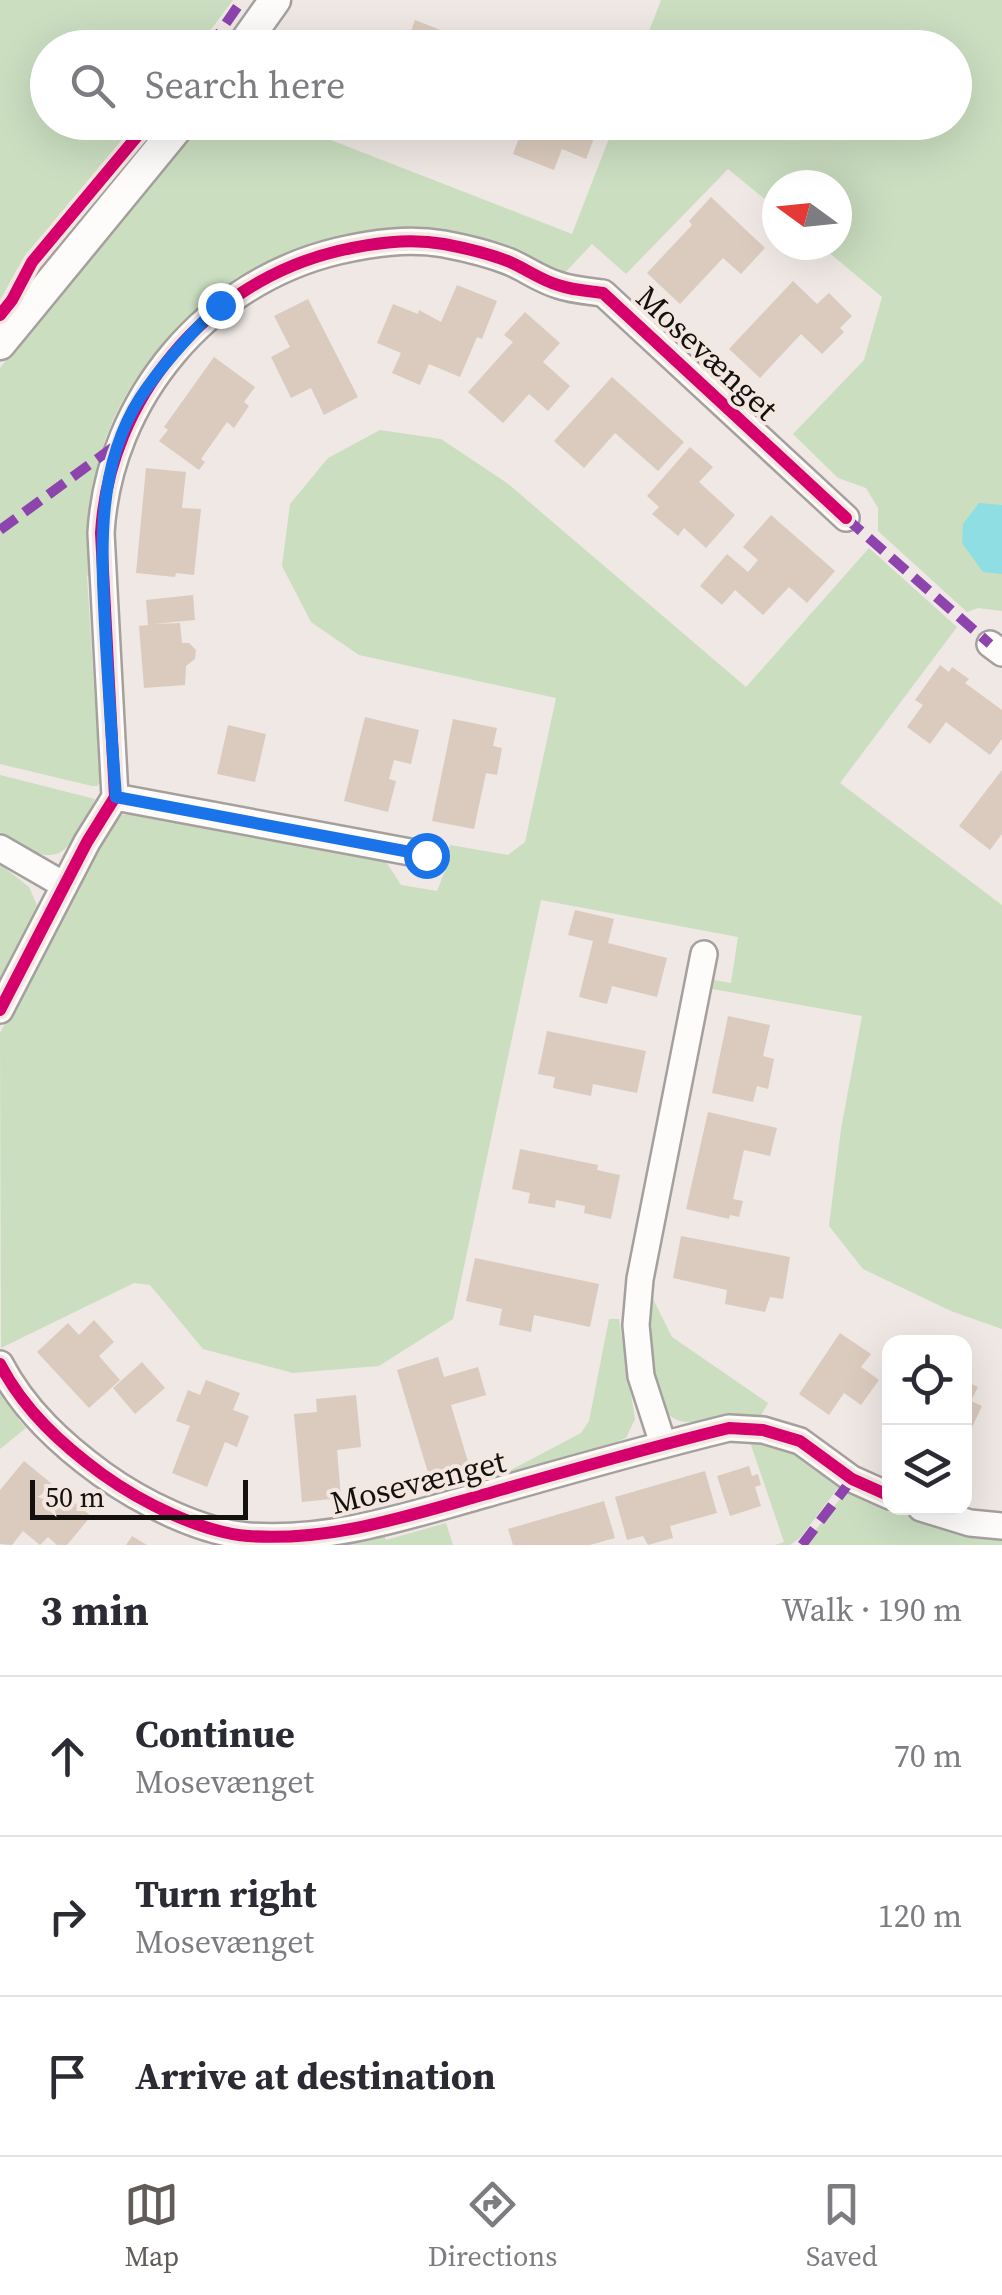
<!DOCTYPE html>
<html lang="en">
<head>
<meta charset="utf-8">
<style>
	:root { --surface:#fff; --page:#f7f7f7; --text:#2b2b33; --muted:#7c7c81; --line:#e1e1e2; --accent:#615c59 }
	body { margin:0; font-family:"Source Serif 4",serif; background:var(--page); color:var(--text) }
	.controls { position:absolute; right:30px; bottom:30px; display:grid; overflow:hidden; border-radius:20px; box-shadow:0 10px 40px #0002 }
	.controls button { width:90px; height:90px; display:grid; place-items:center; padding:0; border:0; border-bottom:2px solid var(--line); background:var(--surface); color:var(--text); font:50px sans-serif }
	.compass { position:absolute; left:762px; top:170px; width:90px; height:90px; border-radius:50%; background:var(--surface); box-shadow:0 10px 40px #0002; rotate:285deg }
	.scale { position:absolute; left:30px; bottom:25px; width:218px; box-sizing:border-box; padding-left:10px; border:5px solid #14100e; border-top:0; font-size:28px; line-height:35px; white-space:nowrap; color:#14100e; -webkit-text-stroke:8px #f3e7e0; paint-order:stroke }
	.stop { position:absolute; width:30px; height:30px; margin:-22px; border:8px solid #1a73e8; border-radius:50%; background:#fff }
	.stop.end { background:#1a73e8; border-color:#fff; box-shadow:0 2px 10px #0008 }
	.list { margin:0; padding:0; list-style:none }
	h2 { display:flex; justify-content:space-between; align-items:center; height:130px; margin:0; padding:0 40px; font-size:42px }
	h2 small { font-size:32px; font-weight:400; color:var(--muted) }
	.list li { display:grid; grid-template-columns:65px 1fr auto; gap:30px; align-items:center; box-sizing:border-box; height:160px; padding:0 40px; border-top:2px solid var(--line) }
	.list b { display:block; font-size:38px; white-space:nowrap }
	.list p { margin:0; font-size:32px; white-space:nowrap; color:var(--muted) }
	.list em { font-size:32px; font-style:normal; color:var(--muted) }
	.icon { flex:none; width:55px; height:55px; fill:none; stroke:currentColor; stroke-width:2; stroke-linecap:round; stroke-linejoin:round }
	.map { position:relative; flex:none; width:1002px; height:1545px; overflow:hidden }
	.search { position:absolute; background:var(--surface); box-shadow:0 10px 40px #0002; left:30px; right:30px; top:30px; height:110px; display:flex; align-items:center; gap:25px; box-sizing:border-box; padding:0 35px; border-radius:55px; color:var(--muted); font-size:38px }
	.sheet { height:610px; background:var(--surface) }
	nav { display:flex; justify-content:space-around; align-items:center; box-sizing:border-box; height:140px; border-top:2px solid var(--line); background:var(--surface); font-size:28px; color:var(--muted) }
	nav a { display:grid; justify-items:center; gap:5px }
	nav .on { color:var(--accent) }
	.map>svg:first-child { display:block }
</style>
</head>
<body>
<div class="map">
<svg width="1002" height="1545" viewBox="0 0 1002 1545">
	<rect width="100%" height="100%" fill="#efe8e4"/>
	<path fill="#cbdec0" d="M0 0H233L198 47 48 48V122L139 123 17 269 0 301Z
		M661 0H1002V611L978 608 967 612 878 531V508L866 488 838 478 793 434 864 360 882 297 820 245H837V185H777V209L728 169 626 274 592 244 560 278 349 238 309 246 279 257 282 264 244 281 239 276C174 323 117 384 98 465 92 487 90 511 86 534H95L94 574 87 576 100 782 97 786H92L0 764V368L197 123H287L572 234 615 123 954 122V48L643 47Z
		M380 430 441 439 507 483 746 687 869 548 957 627 840 783 1002 905V1329L951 1311 863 1269 829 1226 841 1129 862 1016 707 988 708 979 731 983 738 937 541 900 453 1319 379 1366 293 1373 203 1349 150 1285 134 1283 1 1348 0 1033 109 828 122 815 144 812 385 860 401 885 437 891 446 868 450 845 508 855 525 842 556 698 359 655 311 622 282 566 290 504 328 458Z
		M0 775 95 799C67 856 60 874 0 832Z
		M0 864 29 887 37 905 24 938 0 981Z
		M649 1291 672 1337 768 1403 759 1419C735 1416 712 1423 688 1422 638 1419 648 1324 649 1291Z
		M609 1319H619L635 1419 626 1438 586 1455 490 1481 581 1433 589 1421Z
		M0 1385 25 1414 18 1419 26 1428 0 1449Z
		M750 1442 782 1447 837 1482 838 1488 800 1538 790 1545H775L784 1542Z
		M851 1490 929 1524 1002 1537V1545H804L843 1495Z
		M446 1523 453 1545H344L342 1540 383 1532 386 1540Z"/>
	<path fill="#8fdee3" d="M979 503 1002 505V574L983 572 962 543 963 524Z"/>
	<path fill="#dbcbbe" d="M415 20 484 47V48H416L418 43 408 39Z
		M344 32 360 38 365 48H328L335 36Z
		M525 122H600L586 159 562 149 554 170 513 154Z
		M711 197 765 248 741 274 723 258 680 304 647 273 692 225 689 221Z
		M793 281 817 304 829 293 852 316 840 328 844 332 822 354 801 334 760 378 729 349Z
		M457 285 497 301 482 339 477 337 460 377 429 364 420 385 392 373 401 353 377 343 393 304 418 314 419 310 441 322Z
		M308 299 358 397 324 415 311 388 291 398 271 357 290 347 274 316Z
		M525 312 560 343 543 362 570 386 548 411 529 394 503 423 468 392 513 342 504 335Z
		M214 357 255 387 244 402 249 406 234 428 227 422 201 459 205 462 199 470 159 441 168 430 164 427Z
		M612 377 684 442 658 471 615 433 584 468 554 441Z
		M690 447 713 467 699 482 735 515 706 548 684 528 678 536 652 514 659 507 647 496Z
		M146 468 186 472 182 508 201 509 194 575 176 573 175 577 136 573Z
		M771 515 835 571 807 603 789 587 763 615 735 590 722 605 700 586 727 554 748 572 758 560 743 547Z
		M193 595 195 620 153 624 180 623 182 643H189L196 650 195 659 186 666 185 685 144 688 139 626 148 625 146 600Z
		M940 665 949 672 952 667 969 679 965 683 1002 710V739L990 755 946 722 930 744 907 727 923 705 915 700Z
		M365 717 419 730 411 764 394 760 389 779 396 781 388 812 344 801Z
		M453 719 497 728 493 746 502 748 497 775 486 773 474 829 432 821Z
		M228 725 266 734 255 782 217 774Z
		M1002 770V834L990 850 959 826Z
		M575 910 614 919 608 943 667 958 657 997 612 986 607 1004 579 997 593 941 568 935Z
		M728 1016 770 1025 763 1056 774 1059 768 1089 757 1086 753 1102 712 1093Z
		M547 1031 646 1051 637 1093 593 1084 591 1096 553 1088 555 1077 538 1074Z
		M708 1112 777 1128 770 1156 744 1150 733 1199 743 1201 739 1217 730 1215 729 1219 686 1209Z
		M520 1149 598 1165 597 1170 620 1175 611 1219 584 1213 585 1206 556 1200 555 1208 528 1203 530 1193 512 1189Z
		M681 1236 790 1257 783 1299 770 1297 765 1312 725 1304 727 1290 673 1278Z
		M475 1258 599 1284 590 1327 534 1315 531 1332 499 1325 502 1309 466 1301Z
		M94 1320 114 1342 99 1356 120 1380 89 1408 37 1352 68 1323 79 1335Z
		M840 1333 871 1354 861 1367 879 1380 861 1405 844 1393 829 1415 799 1394Z
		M438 1357 444 1377 478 1367 486 1395 451 1405 469 1465 429 1476 397 1370Z
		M142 1362 165 1388 135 1414 113 1388Z
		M206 1380 240 1393 233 1410 249 1416 237 1447 225 1442 207 1487 172 1473 190 1426 176 1421 188 1390 200 1395Z
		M964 1381 978 1387 971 1401 982 1406 969 1434 964 1433Z
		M356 1395 361 1447 337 1450 341 1498 302 1502 294 1414 317 1412 316 1399Z
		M24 1461 91 1516 67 1545H57L48 1537 40 1545 23 1531 12 1545 0 1544V1490Z
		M749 1466 752 1476 758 1474 761 1485 755 1487 761 1506 730 1516 717 1476Z
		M705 1471 717 1513 670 1526 673 1538 648 1545 643 1536 627 1540 615 1497Z
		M604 1501 615 1538 590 1545H513L508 1529Z
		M132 1536 147 1545H126Z"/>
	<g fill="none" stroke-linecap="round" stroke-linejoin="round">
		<defs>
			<path id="minor" d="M990 644 1002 653
				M115 797 426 855
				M0 848 64 885
				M0 1010 87 842 115 797 101 533C109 398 208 282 338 251 373 243 408 238 444 244 465 248 490 254 510 262 526 269 541 280 558 285 572 290 588 291 603 293L846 518
				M0 1364C24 1410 61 1444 102 1474 141 1502 200 1532 248 1536 331 1542 407 1516 486 1494 567 1471 647 1448 729 1428L763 1430 800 1441 852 1479 890 1496
				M663 1444 641 1376 636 1325 640 1279 704 954
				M921 1508 970 1523 1002 1526"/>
			<path id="tertiary" d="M241 48 275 0
				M0 344 182 122"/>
		</defs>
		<use href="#minor" stroke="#a5a09e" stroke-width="30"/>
		<use href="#tertiary" stroke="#a5a09e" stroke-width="35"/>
		<use href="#minor" stroke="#fdfcfb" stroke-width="25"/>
		<use href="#tertiary" stroke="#fdfcfb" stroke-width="30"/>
		<path stroke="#8e44ad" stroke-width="10" stroke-dasharray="20 10" stroke-linecap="butt" d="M209 48 242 0
			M846 518 990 644
			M0 530 119 443
			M802 1545 852 1479"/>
		<defs>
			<path id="cycleway" d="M0 315 12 300 32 262 149 122
				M0 1010 87 842 115 797 101 533C109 398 208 282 338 251 373 243 408 238 444 244 465 248 490 254 510 262 526 269 541 280 558 285 572 290 588 291 603 293L846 518
				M0 1364C24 1410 61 1444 102 1474 141 1502 200 1532 248 1536 331 1542 407 1516 486 1494 567 1471 647 1448 729 1428L763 1430 800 1441 852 1479 890 1496"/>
		</defs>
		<use href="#cycleway" stroke="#f3e7e0" stroke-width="19"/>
		<use href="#cycleway" stroke="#d6006c" stroke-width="12"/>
	</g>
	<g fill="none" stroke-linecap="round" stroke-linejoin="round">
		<path stroke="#1a73e8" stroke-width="12" d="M220 305C190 334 163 363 140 398 93 472 102 561 106 644 109 695 112 746 116 797L426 855"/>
	</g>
	<g text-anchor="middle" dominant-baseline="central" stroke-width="8" stroke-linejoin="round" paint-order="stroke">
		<g font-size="32" fill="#14100e" stroke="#f3e7e0">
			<text transform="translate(707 353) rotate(43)">Mosevænget</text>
			<text transform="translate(418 1482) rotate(-14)">Mosevænget</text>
		</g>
	</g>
</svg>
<div class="controls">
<button><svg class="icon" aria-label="locate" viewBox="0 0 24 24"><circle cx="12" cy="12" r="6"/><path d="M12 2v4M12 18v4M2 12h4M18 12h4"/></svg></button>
<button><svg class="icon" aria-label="layers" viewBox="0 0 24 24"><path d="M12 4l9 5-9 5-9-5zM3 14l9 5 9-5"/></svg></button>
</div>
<svg class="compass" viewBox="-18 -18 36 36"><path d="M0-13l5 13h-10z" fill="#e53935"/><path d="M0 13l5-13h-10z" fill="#7c7c81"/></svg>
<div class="scale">50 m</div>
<div class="stop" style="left:426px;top:855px"></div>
<div class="stop end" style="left:220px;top:305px"></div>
<div class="search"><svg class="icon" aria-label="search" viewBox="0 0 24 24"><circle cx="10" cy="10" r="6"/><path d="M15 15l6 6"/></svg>Search here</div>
</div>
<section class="sheet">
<h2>3 min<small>Walk · 190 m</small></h2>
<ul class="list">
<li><svg class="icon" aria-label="ahead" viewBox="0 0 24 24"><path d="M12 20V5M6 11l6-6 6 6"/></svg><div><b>Continue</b><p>Mosevænget</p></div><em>70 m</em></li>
<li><svg class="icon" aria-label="right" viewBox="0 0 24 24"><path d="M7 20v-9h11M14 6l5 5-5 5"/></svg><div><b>Turn right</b><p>Mosevænget</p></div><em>120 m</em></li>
<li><svg class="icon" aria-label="arrive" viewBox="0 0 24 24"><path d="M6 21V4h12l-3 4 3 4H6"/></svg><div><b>Arrive at destination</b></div></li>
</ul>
</section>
<nav>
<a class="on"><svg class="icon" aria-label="map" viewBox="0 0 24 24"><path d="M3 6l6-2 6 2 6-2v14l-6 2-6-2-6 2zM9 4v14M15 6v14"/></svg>Map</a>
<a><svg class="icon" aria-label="directions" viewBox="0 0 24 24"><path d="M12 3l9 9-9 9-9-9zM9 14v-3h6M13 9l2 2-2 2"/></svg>Directions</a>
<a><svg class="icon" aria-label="saved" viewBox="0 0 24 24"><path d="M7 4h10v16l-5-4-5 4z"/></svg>Saved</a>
</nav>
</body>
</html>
